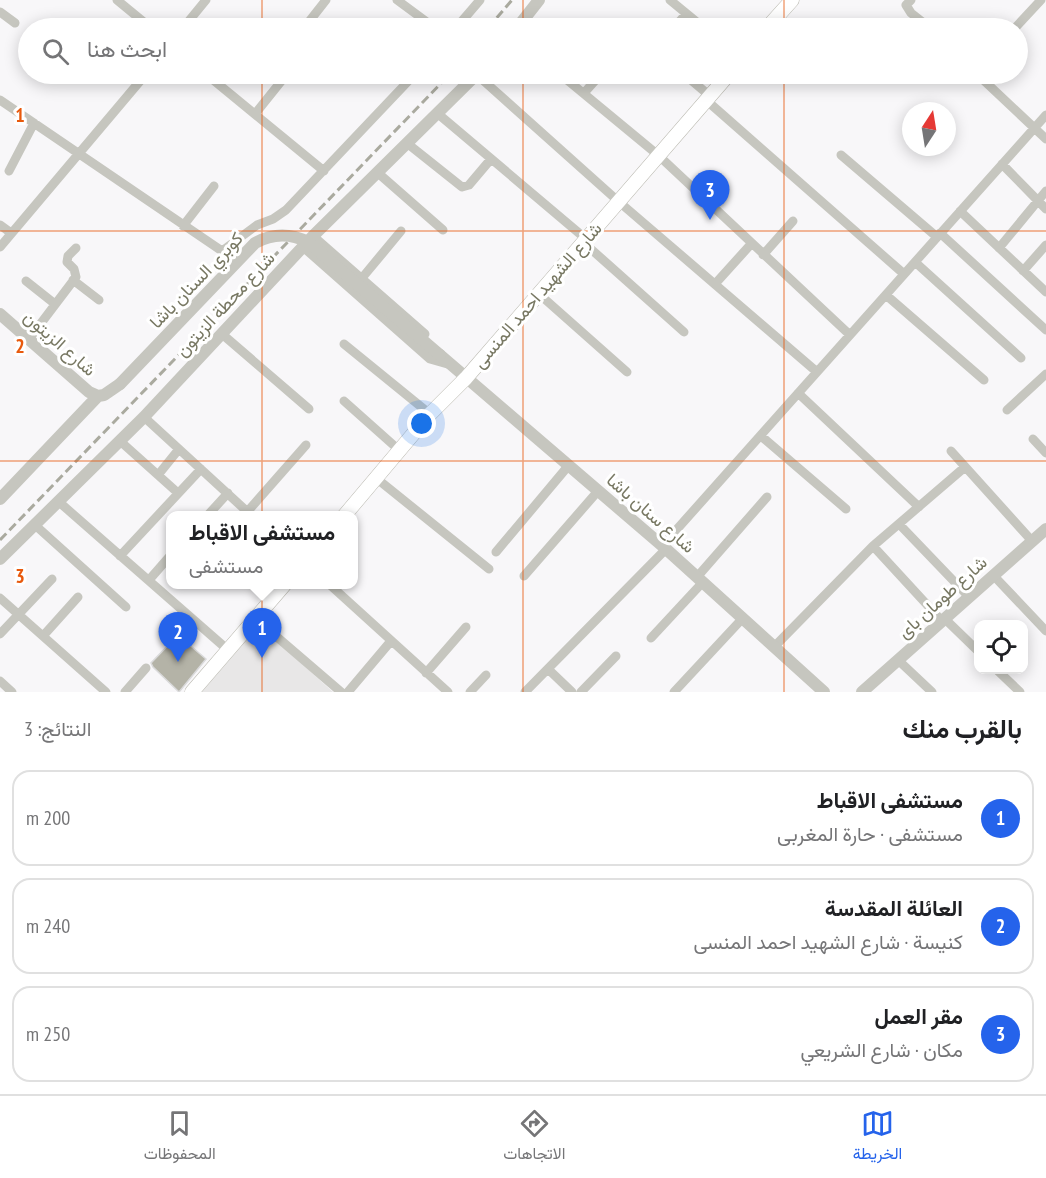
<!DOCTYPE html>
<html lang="ar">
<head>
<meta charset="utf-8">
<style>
	:root { --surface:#fff; --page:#f6f6f6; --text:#202124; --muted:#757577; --line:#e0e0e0; --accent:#2563eb }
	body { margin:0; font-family:"PT Sans Narrow",Vazirmatn,sans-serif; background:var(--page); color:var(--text); direction:rtl }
	.controls { position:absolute; right:18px; bottom:18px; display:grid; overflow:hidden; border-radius:12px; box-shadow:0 3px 15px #0003 }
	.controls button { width:54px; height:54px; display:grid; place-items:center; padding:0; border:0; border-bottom:2px solid var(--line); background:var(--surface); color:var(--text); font:30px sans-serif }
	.compass { position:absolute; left:902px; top:102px; width:54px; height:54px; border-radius:50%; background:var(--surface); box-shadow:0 3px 15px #0003; rotate:12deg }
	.you { position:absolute; left:422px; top:424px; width:21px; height:21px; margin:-15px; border:4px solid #fff; border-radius:50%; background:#1a73e8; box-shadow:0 0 0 9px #1a73e833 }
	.badge { display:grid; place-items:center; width:39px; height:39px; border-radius:50%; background:var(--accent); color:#fff; font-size:20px; font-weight:700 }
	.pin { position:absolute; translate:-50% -50px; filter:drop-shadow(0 2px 3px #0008) }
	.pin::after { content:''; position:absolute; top:32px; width:21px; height:18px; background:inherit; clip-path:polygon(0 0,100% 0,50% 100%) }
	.popup { position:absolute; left:166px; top:511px; width:192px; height:78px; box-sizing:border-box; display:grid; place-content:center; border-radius:12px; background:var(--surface); filter:drop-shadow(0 2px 4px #0005); font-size:20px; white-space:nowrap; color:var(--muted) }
	.popup b { font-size:22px; color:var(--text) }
	.popup::after { content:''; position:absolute; left:50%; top:100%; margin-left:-12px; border:12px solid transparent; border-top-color:var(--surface) }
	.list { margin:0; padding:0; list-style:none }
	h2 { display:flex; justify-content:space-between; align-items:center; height:78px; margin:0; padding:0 24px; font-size:26px }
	h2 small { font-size:20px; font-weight:400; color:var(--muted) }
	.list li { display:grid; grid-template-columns:39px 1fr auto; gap:18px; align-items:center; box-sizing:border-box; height:96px; margin:0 12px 12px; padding:0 12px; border:2px solid var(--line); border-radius:18px }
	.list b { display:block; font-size:22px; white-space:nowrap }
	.list p { margin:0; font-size:20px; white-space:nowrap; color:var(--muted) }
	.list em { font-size:20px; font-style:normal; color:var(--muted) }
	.icon { flex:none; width:33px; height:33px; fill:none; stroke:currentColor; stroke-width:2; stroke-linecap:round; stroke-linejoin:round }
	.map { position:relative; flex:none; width:1046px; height:692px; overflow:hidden; direction:ltr }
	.search { position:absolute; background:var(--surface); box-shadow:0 3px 15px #0003; left:18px; right:18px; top:18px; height:66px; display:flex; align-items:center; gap:15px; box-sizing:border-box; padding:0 21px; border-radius:33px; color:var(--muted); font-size:22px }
	.sheet { height:402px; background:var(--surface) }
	nav { display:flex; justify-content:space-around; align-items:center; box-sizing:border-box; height:84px; border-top:2px solid var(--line); background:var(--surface); font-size:16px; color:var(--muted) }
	nav a { display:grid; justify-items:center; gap:3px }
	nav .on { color:var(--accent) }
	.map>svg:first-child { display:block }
</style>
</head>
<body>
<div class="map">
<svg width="1046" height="692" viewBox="0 0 1046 692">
	<rect width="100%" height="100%" fill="#f8f7f9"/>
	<path fill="#e8e7e7" d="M259 625 333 692H199Z"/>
	<path fill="#b4b3a7" stroke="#dadadb" stroke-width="1.5" d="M178 635 206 659 179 692 153 667 151 663Z"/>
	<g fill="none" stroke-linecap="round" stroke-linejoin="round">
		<defs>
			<path id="secondary" d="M767 28 792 0
				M344 516 430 414 466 378 729 74
				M192 692 285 584"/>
		</defs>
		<use href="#secondary" stroke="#bbbab1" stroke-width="15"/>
		<path stroke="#c6c6bf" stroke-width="9" d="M117 0 151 28
			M397 0 435 28
			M670 0 704 28
			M911 0 906 5 911 13 930 28
			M0 12 15 23
			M183 28 206 0
			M304 28 326 0
			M456 28 480 0
			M674 28 686 14
			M1015 28 1041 0
			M206 74 324 171
			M476 74 618 201 817 372
			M560 74 658 155 850 335
			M684 74 710 96
			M977 74 1046 139
			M584 93 601 74
			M0 100 222 251 257 225 273 219 286 210 415 74
			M706 100 904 274
			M437 113 586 239
			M255 114 287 74
			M408 144 462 187 469 185 491 159
			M841 155 937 237
			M1002 164 1046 209
			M9 171 34 123
			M378 173 443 230
			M960 211 1046 292
			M0 225 11 233
			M183 226 214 186
			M940 233 1046 330
			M313 236 425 334
			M583 242 684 332
			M0 247 146 74
			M303 247 430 359 451 365
			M999 248 1046 191
			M763 255 793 221
			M915 262 1021 358
			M1023 271 1046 245
			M362 278 401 231
			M73 280 99 300
			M26 281 55 304
			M715 284 752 243
			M539 294 627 372
			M886 295 984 380
			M222 334 309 409
			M29 339 76 277 74 269 67 262 68 256 76 248
			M344 344 430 414
			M798 393 919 507
			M344 401 399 450
			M1007 410 1046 374
			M144 417 252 516
			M761 436 846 509
			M1033 439 1046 453
			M120 441 178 493
			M951 451 1032 541
			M158 475 179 449
			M376 478 489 569
			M59 502 228 650
			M248 511 306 445
			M207 516 228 493
			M899 524 969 597
			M35 525 126 607
			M662 546 1046 115
			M873 546 942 621
			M496 552 569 465
			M120 556 201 469
			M993 575 1046 631
			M524 576 598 491
			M697 577 767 497
			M149 580 170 556
			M329 584 448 692
			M0 598 106 692
			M256 619 341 692
			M945 619 978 651
			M0 634 52 579
			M43 636 78 597
			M651 638 703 582
			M774 647 873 546 965 467
			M898 660 932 692
			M548 669 572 692
			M997 670 1020 692
			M426 673 466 627
			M0 681 12 692
			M125 692 146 668
			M348 692 391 641
			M470 692 486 675
			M525 692 666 549
			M581 692 616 656
			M674 692 742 619"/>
		<path stroke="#c6c6bf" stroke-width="12" d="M517 28 539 0
			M0 314 89 392 98 396
			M440 355 666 549 824 692
			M0 499 98 396 104 395 120 384
			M0 559 144 417 313 236 477 74
			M862 692 1046 529"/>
		<use href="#secondary" stroke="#fff" stroke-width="14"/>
		<path stroke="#aaaa9f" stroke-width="3" stroke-dasharray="9 4.5" stroke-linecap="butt" d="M488 28 512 0
			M0 540 450 74"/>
		<path stroke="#c6c6bf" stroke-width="12" d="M120 384 255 243C273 233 290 233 308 242L440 355"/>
	</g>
	<path fill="none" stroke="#e8590c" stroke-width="1.5" stroke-opacity="0.55" d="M262 0V28M523 0V28M784 0V28M262 74V692M523 74V692M784 74V692M0 231H1046M0 461H1046"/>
	<g text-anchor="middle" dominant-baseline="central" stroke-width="6" stroke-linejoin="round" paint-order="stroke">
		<g font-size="18" fill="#787863" stroke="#fff">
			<text transform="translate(196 280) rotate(-46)">كوبري السنان باشا</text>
			<text transform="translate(537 295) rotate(-49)">شارع الشهيد احمد المنسى</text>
			<text transform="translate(225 304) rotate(-47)">شارع محطة الزيتون</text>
			<text transform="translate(60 343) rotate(41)">شارع الزيتون</text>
			<text transform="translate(651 513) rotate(41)">شارع سنان باشا</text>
			<text transform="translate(942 597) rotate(-42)">شارع طومان باى</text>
		</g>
	</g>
	<g font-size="20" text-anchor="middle" font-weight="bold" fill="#e8590c" stroke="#fff" stroke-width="6" stroke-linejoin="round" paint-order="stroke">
		<text x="20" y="122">1</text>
		<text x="20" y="353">2</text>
		<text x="20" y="583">3</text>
	</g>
</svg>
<div class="controls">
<button><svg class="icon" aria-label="locate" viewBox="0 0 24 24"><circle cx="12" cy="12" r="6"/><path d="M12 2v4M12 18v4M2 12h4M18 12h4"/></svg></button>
</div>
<svg class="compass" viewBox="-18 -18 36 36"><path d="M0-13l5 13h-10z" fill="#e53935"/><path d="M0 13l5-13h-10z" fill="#757577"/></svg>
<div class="you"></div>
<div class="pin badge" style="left:262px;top:658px">1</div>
<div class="popup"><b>مستشفى الاقباط</b>مستشفى</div>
<div class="pin badge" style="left:178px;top:662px">2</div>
<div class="pin badge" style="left:710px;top:220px">3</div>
<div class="search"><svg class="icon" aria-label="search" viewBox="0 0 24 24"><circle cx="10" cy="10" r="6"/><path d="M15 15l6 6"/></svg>ابحث هنا</div>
</div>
<section class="sheet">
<h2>بالقرب منك<small>النتائج: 3</small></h2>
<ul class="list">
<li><span class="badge">1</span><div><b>مستشفى الاقباط</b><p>مستشفى · حارة المغربى</p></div><em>200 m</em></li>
<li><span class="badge">2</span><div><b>العائلة المقدسة</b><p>كنيسة · شارع الشهيد احمد المنسى</p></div><em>240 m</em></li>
<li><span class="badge">3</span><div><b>مقر العمل</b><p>مكان · شارع الشريعي</p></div><em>250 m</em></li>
</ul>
</section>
<nav>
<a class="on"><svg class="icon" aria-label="map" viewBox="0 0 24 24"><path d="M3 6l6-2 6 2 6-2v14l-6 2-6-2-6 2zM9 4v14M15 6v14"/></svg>الخريطة</a>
<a><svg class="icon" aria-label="directions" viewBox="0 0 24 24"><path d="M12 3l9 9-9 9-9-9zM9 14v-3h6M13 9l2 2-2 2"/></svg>الاتجاهات</a>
<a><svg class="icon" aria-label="saved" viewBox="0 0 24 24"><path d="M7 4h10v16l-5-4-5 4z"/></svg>المحفوظات</a>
</nav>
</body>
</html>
